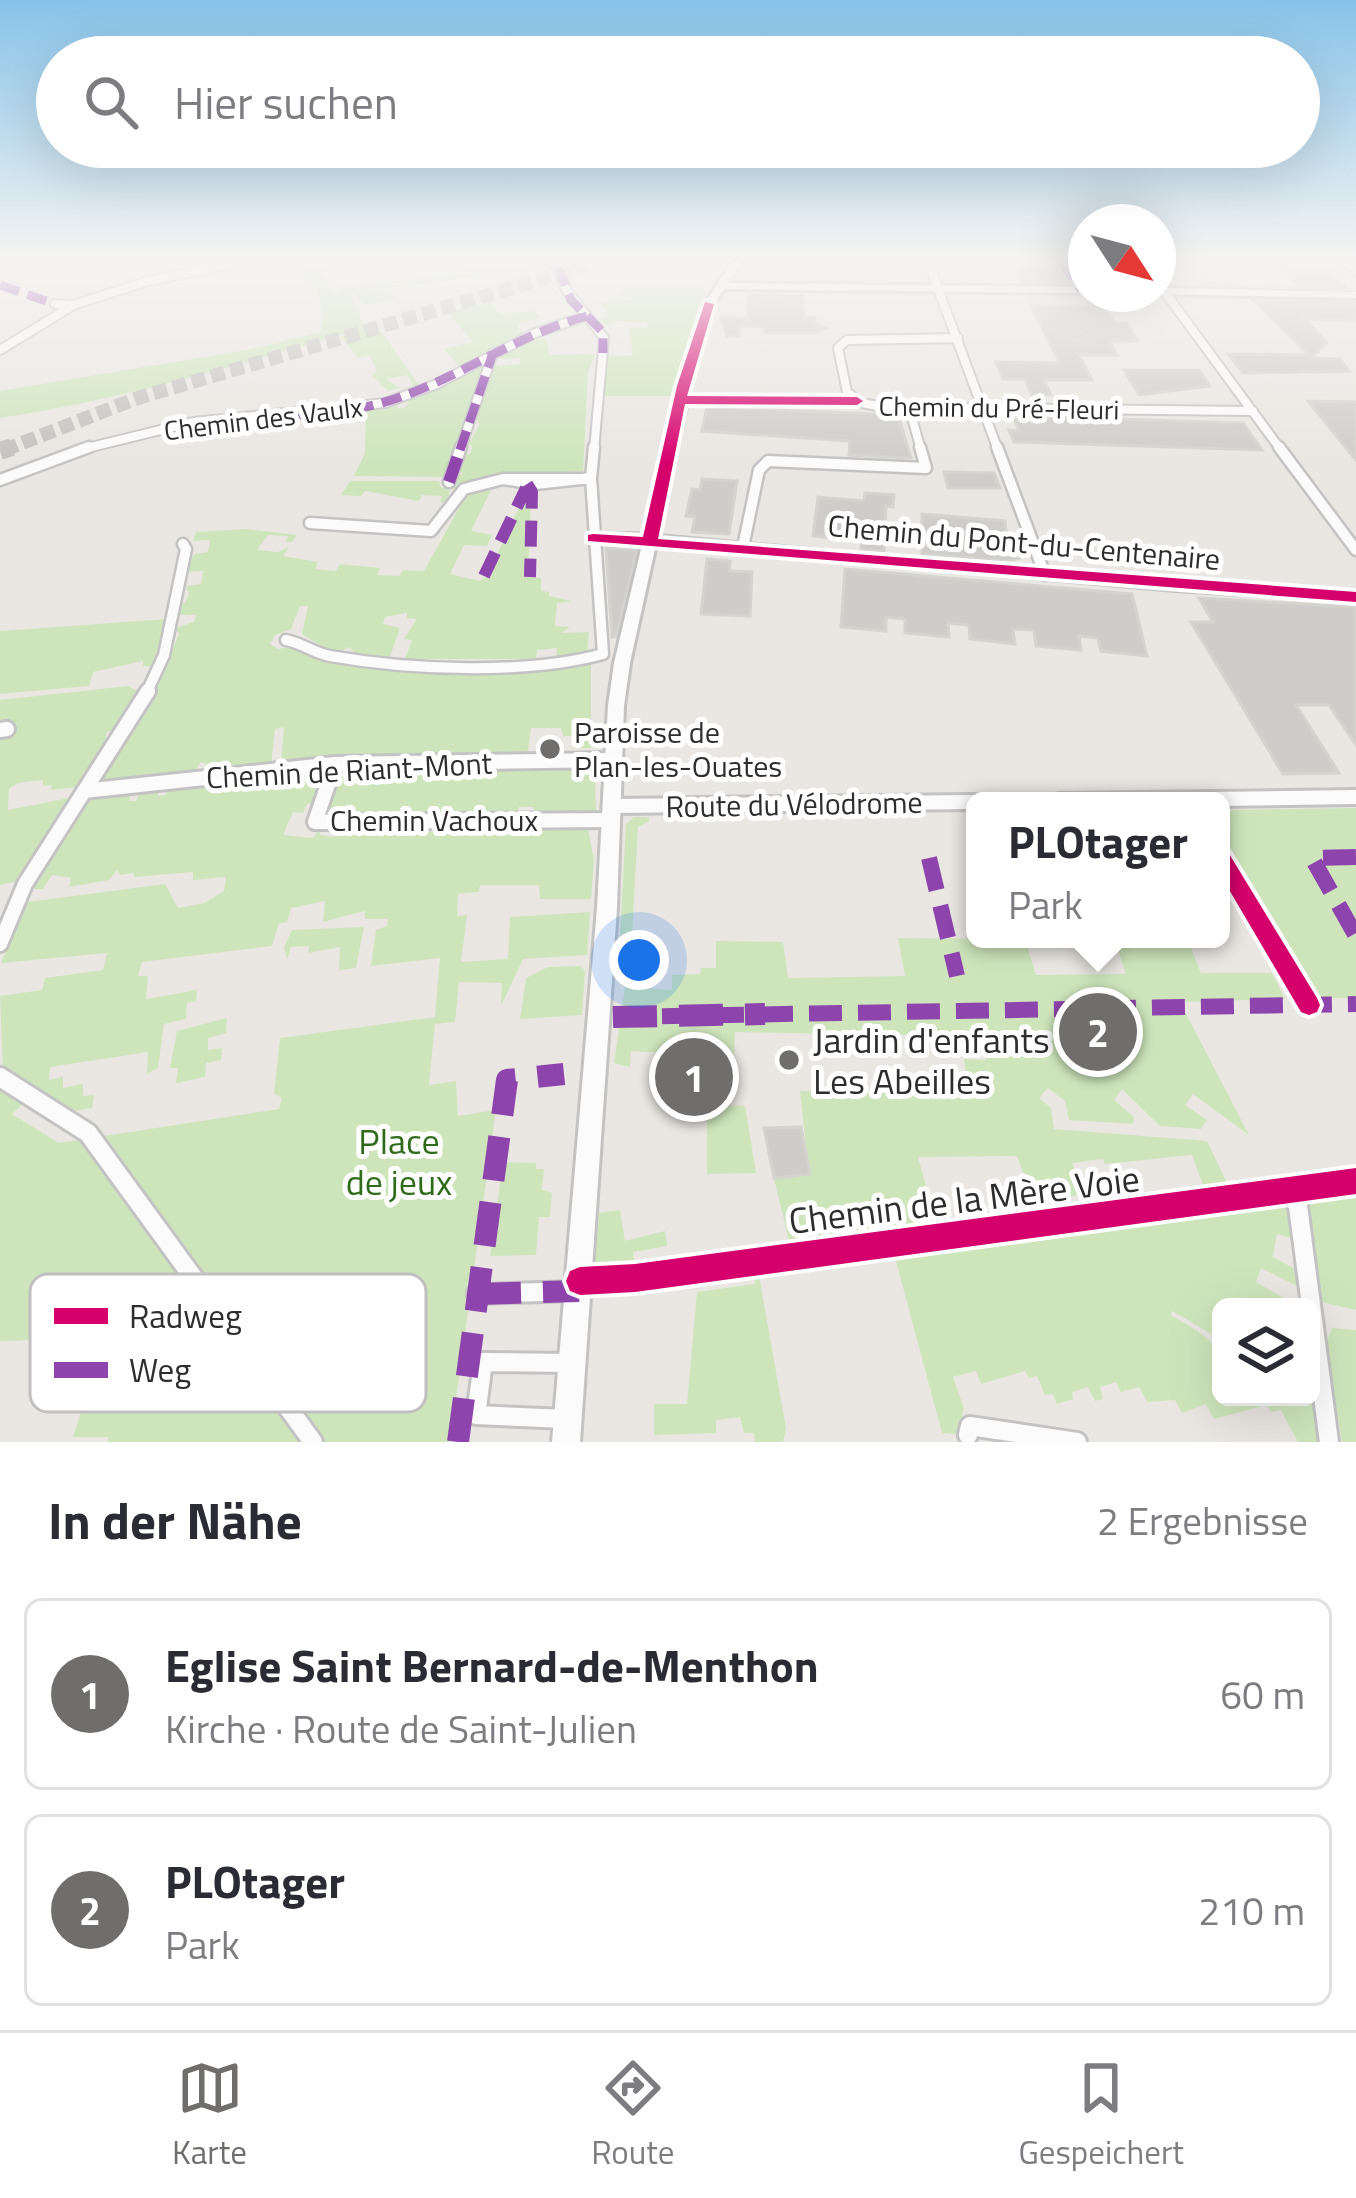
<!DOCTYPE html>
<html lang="de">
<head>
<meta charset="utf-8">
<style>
	:root { --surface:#fff; --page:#f7f7f7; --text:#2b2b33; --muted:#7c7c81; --line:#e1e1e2; --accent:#6f6e6c }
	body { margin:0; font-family:"Titillium Web",sans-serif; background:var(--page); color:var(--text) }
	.controls { position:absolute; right:36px; bottom:36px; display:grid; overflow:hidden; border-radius:18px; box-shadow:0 12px 48px #0002 }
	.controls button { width:108px; height:108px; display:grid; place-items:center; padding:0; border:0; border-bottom:3px solid var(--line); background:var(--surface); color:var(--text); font:60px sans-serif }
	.compass { position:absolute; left:1068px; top:204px; width:108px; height:108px; border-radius:50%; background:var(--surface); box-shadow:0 12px 48px #0002; rotate:126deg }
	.you { position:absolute; left:639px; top:960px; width:42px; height:42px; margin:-30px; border:9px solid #fff; border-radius:50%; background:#1a73e8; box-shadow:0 0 0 18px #1a73e833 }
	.badge { display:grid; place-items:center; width:78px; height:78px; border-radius:50%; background:var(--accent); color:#fff; font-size:39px; font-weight:700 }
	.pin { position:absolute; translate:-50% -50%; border:6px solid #fff; box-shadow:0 3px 12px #0006 }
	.popup { position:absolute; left:966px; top:792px; width:264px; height:156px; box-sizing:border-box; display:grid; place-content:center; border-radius:18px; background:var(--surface); filter:drop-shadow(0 3px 9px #0005); font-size:39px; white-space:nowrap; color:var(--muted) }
	.popup b { font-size:45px; color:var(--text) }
	.popup::after { content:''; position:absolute; left:50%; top:100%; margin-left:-24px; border:24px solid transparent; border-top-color:var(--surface) }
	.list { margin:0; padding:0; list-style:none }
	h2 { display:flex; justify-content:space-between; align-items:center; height:156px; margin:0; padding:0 48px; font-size:51px }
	h2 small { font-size:39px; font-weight:400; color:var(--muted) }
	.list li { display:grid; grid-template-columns:78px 1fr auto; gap:36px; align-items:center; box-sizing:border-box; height:192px; margin:0 24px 24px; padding:0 24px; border:3px solid var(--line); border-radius:18px }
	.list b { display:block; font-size:45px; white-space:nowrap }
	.list p { margin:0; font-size:39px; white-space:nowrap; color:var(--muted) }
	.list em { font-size:39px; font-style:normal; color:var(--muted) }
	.icon { flex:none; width:66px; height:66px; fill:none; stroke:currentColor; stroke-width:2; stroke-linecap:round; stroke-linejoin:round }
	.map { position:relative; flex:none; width:1356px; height:1442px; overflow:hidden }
	.search { position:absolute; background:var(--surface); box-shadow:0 12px 48px #0002; left:36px; right:36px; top:36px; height:132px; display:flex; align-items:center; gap:30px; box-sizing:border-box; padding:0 42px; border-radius:66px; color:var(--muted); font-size:45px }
	.sheet { height:588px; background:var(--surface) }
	nav { display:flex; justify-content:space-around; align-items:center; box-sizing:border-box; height:168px; border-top:3px solid var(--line); background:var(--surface); font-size:33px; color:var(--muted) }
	nav a { display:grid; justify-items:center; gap:6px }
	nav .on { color:var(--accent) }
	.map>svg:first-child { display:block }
</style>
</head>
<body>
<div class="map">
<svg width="1356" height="1442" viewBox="0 0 1356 1442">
	<rect width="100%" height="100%" fill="#eae7e2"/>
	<path fill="#cee5bc" d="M294 262H314L332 290 536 262H546L554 273 547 268 374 290 392 292 396 298 365 306 356 293H350L365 328 377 325 420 387 402 394 400 391 413 385 407 375 386 379 399 388 388 391 372 375 377 372 370 356 358 358 341 337 349 332C237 366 119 400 0 418V391L247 350 320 332C329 308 313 277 294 262Z
		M624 288H707L672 396H603L607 356 633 355 629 328 648 327 647 322 615 321V325L606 326 600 318 607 317 608 312 600 303 635 298 621 296Z
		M490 302 501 315 534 311 540 318 516 324 523 334 461 368 444 349 473 342 447 312Z
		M545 337 550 355 595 354 588 373 583 471 494 477 449 490 448 503 440 502 442 496 422 495 419 501 365 491 361 496 341 495 350 481H439L441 488 457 484 455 477 464 473 457 472 463 456 471 453 472 445H468L479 426 477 418 493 366 520 364V358L500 359 502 350Z
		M488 358 467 428 459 438 464 440 448 477 354 476 365 453 366 409 397 401 398 408 406 407 411 396Z
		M510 484 492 488 471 531 492 535 487 546 464 545 450 574 479 581 486 577 527 491 531 493 528 577 541 578V591L549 592V596L572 601 557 603 555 626 570 627 561 633 589 632 587 652 556 659 557 648 537 650 536 659H405L412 640 404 639 417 619 407 618V613L385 617 383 624 400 628 390 657 354 653 350 647 334 654 302 634 308 606H300L291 629 275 635 270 644 278 649 302 645 315 657 328 660 423 666 591 664V748H572L573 736H563L561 728H531L527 759H394V753L386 758 331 760V755H319L315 762 281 763 284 727 275 729 271 765 205 774 206 763H200L194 773 97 786 96 777 158 687 179 634 175 628 194 622 196 615H177L180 603H185L189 595 186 586 201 584 203 571 186 572 194 554 208 552 210 540 193 541 196 532 246 529 297 535 292 542H286L288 536 268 535 257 550 278 552 289 547 283 556 318 562 315 569 336 571 340 564 380 568 377 575 399 576 403 570 424 571 468 492 477 486Z
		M166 619 153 666H143V661L93 672 89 686 0 694V631Z
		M128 686 138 691V697L117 729 107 732 105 740H110L81 787 51 790 52 785 43 786V780L18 783 9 789 8 810 74 797 23 880 0 885V700Z
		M584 766 595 775 596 816 566 811 559 816 534 815V807H519L517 817 323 818 339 768Z
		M329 768 317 803 307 804 303 813 293 812 283 835 313 838 321 827 320 835 334 837 347 825H412V832H445L446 825 512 830 514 824H587L594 860 591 899H540L539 885H480L479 892 458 894 457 916 467 915 461 962 508 959 510 917 590 912 587 955 523 959 501 1006 502 983 459 982 455 1022 435 1024 429 1085 456 1081 458 1116 496 1110 450 1442H108V1437H73L96 1366 56 1367 65 1339 0 1341V1086L26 1101 12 1114 59 1143 279 1109 282 1098 274 1094 280 1038 435 1017 440 958 371 966 376 930 387 926 388 919H365V911L323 922 325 901 291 908 287 922 279 923 272 946 142 962 138 976H148L146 999 197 990 196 1001 187 1003 186 1019 164 1024 158 1068 147 1074 148 1052 50 1067 49 1080 63 1077V1088L83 1084V1096L94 1095 92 1108 75 1111 3 1071 0 996 42 990 45 978 103 970 107 953 1 963 27 902 165 884 178 908 204 903 224 891 226 877 193 880V872L134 877V873L120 875 117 870 109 880 69 887 71 878 52 875 43 889H28L82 801 92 795 132 790 129 801H136L140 789 159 787 158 796 166 795 168 786Z
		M1356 808V998H1313C1278 942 1221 877 1221 810Z
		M634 817H649V821L638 827 630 972H618L626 824Z
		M364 927 356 968 339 970 340 947 308 953 309 946 291 947 287 959 284 947 292 930Z
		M898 938 1025 939 1036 975 1126 974 1116 944 1189 943 1201 973H1272L1285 999 1180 1002 1249 1135 1193 1094 1185 1105 1207 1120 1201 1129 1160 1126 1122 1089 1114 1100 1134 1117 1133 1124 1069 1120 1065 1101 1048 1088 1039 1098 1051 1108 1054 1129 1207 1141 1230 1189 1206 1193 1192 1155 1105 1164 1103 1159 1072 1163 1085 1194 1033 1200 1017 1156 918 1157 938 1229 791 1249 774 1178 809 1174 800 1091 969 1095 964 1059 986 1060 983 1040 962 1036 735 1032 734 1057 631 1051 630 1067 614 1063 625 987 672 990V975L700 974 701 968H716V941L783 942 788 978 905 976Z
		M580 966 585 971 582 1015 520 1019 526 978 548 967Z
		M227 1018 226 1033 208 1038V1050L222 1048 221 1060 206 1063 205 1077 176 1083 178 1068H170L177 1031Z
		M707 1105 745 1106 756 1173 707 1174Z
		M503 1162 536 1163V1169H544L542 1190 552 1193 550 1217H539L536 1255 490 1256Z
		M1356 1192V1310L1321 1302 1308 1209 1314 1198Z
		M1283 1203 1289 1209 1294 1239 1277 1234 1273 1257 1299 1271 1301 1288 1261 1268 1256 1282 1299 1307H1264L1253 1300 1250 1307H1221V1344L1217 1337 1172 1311 1171 1315C1218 1343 1221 1342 1221 1397H1305L1316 1403 1321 1442H1298L1281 1410 1271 1412 1267 1405 1214 1419 1206 1404 1182 1413 1175 1400 1147 1402 1139 1387 1121 1392 1116 1382 1100 1387 1103 1399 1095 1401 1088 1387 1072 1392 1073 1399 1057 1404 1053 1394 1045 1395 1037 1376 1029 1378 1025 1371 981 1384 976 1371 953 1377 964 1408 958 1434 942 1433 894 1254Z
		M620 1210 625 1241 665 1231 667 1246 633 1252 635 1272 617 1274 615 1267 594 1268 599 1213Z
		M758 1270 786 1428 783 1442H755L754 1433H744L740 1417 716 1420V1433L654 1435V1404H687L697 1292 755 1284 754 1271Z
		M1332 1328 1356 1330V1442H1342L1326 1344Z"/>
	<path fill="#cfcdc9" stroke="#d5d3ce" stroke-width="3" d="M1273 262H1315L1345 287 1300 286Z
		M1014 267H1060L1070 282H1023Z
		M768 295 802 296 804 318H815L816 324 826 328 814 333H765V327L739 326V336H727L721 317 748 318V296Z
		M1253 300 1356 302V320L1305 319 1327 343 1311 358 1340 359 1349 371 1243 373 1228 354 1309 355Z
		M1088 303H1102L1114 323H1126L1138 341H1109L1117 355H1079L1092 380H1044L1051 395H1032L1025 379H1003L996 362 1060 363 1031 306H1090Z
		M1124 370H1199L1210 386 1139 395Z
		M1308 401 1356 402V460Z
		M707 407 898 415 911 458 849 455 850 441 702 431Z
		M1055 417 1243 423 1262 450 1014 442 1009 430 1019 431 1015 420Z
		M944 472 994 473 1000 488H948Z
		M702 479 737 481 729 534 692 532 695 517 686 516 692 489 700 490Z
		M865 493 894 495 893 507 886 506 884 551 861 549 862 541 813 536 818 497 864 501Z
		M922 514 1005 521 1007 540H1017L1020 558 1009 561 922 554Z
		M606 548 637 549 616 636 612 637Z
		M707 559 730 561 729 571 752 572 750 616 701 614Z
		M845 569 1132 594 1147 656 1101 651 1098 638 1079 636 1081 650 1036 646 1034 630 1013 629 1015 644 970 639 969 625 948 623 949 637 905 633V619L886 617V631L841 627Z
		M1199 598 1356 607V745L1329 705H1296L1339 773 1283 774 1191 622H1213Z
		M660 1062 727 1063 728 1086 659 1087Z
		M801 1127 810 1174 774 1178 764 1128Z"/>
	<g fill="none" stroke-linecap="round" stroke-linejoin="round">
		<path stroke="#c4c2be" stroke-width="14" stroke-dasharray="14 6" stroke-linecap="butt" d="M4 450 138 398 600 262"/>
		<path stroke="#c4c2be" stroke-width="18" stroke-dasharray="18 9" stroke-linecap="butt" d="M0 451 12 447"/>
		<defs>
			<path id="street-far3" d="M928 262 998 450
				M558 267 565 288 604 338 594 450
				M1158 283 1281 450
				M55 304 73 305 145 282 237 262
				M958 338 847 340 838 348 847 392 862 403 883 407 1253 411
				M0 350 72 306
				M909 407 921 450
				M79 450 193 422 385 403 437 384 535 333 587 316
				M460 450 493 353"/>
			<path id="street-far2" d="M594 447 591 478 603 654
				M997 447 1045 575
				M1279 447 1356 550
				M576 479H503L535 484 591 478
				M0 480 89 447
				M449 482 461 447
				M310 523 431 531 464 489 503 479
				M593 538 650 539
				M743 547 759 470 768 461 926 468 920 447
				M286 640C302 643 314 653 330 656 409 670 526 675 603 654
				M146 694 164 655 186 549 183 544"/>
			<path id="street-far1" d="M0 730 7 729
				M335 764 315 822 612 820
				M84 791 335 764 614 760
				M1059 801 1356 797
				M612 806 975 802
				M1221 858 1309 1005
				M0 944 25 884 148 691"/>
			<path id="street" d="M0 1077 88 1133 313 1442
				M1289 1190 1298 1206 1329 1442
				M580 1281 635 1278 1356 1181
				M477 1294 578 1291
				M566 1419 476 1415 483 1362 571 1363
				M968 1435 970 1426 1077 1442"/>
			<path id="secondary" d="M544 262H579L558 270Z
				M732 262H741L728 283 1086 287V293L724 289 714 304 699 347 658 536 1175 582 1356 593V601L1175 590 656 544 630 663 624 706 617 908 580 1442H552L597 908 608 706 614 663 689 347 704 304Z
				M1340 262H1350L1356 267V275Z
				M1158 288 1356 292V298L1158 294Z"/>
		</defs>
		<use href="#street-far3" stroke="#c4c3c3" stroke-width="12"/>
		<use href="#street-far2" stroke="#c4c3c3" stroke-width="15"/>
		<use href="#street-far1" stroke="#c4c3c3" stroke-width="20"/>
		<use href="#street" stroke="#c4c3c3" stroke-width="24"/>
		<use href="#secondary" stroke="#c4c3c3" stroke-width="6"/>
		<use href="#street-far3" stroke="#fcfbfb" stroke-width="8"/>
		<use href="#street-far2" stroke="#fcfbfb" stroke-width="10"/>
		<use href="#street-far1" stroke="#fcfbfb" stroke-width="14"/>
		<use href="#street" stroke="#fcfbfb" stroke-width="18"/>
		<use href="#secondary" fill="#fcfbfb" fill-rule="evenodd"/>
		<path stroke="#dfdedf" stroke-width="3" d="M1158 283 1356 290"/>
		<path stroke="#8e44ad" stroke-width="9" stroke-dasharray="20 9" stroke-linecap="butt" d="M1062 262 1081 290
			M558 267 571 300 603 332V353
			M0 285 55 304
			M267 416C314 415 362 412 406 395 468 372 522 333 587 316
			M460 450 493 353"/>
		<path stroke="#8e44ad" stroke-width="12" stroke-dasharray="26 12" stroke-linecap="butt" d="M449 482 461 447
			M527 484 532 492 530 577
			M484 576 526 488"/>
		<path stroke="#8e44ad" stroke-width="16" stroke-dasharray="33 16" stroke-linecap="butt" d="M1356 857 1312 858 1356 936
			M929 858 957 976
			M613 1017 1356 1004"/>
		<path stroke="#8e44ad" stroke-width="22" stroke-dasharray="44 22" stroke-linecap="butt" d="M613 1017 765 1014
			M477 1294 579 1291
			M458 1442 507 1080 564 1074"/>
		<defs>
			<path id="cycleway" d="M705 302 714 304 687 396 857 397 863 401 857 405 685 404 658 539 1356 592V602L588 541V535L593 534 643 537 677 386Z
				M1221 850 1228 852 1317 998 1320 1005 1317 1012 1309 1015 1301 1012 1221 876Z
				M1356 1168V1194L635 1292 580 1295 570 1291 566 1281 570 1271 580 1267 635 1264Z"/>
		</defs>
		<use href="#cycleway" stroke="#fff" stroke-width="8"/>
		<use href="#cycleway" fill="#d6006c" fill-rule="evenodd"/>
	</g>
	<linearGradient id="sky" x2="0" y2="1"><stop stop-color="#87c3e9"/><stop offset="0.56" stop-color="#f6f4f2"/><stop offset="1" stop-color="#f6f4f2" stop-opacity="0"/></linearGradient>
	<rect width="1356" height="464" fill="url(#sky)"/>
	<g fill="#6f6e6c" stroke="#fff" stroke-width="4.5">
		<circle cx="550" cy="749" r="12"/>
		<circle cx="789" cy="1060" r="12"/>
	</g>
	<g text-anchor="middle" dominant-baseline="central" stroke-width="10" stroke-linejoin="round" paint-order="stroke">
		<g font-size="27" fill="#2d2d2d" stroke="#fff">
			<text transform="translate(999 407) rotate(1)">Chemin du Pré-Fleuri</text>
			<text transform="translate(263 418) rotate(-7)">Chemin des Vaulx</text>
		</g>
		<g font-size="30" fill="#2d2d2d" stroke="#fff">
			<text transform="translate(1024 542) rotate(5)">Chemin du Pont-du-Centenaire</text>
			<text transform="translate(349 770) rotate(-3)">Chemin de Riant-Mont</text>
			<text transform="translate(794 804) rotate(-1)">Route du Vélodrome</text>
			<text x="434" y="820">Chemin Vachoux</text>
		</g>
		<g font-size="30" fill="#2d2d2d" stroke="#fff" text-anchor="start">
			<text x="574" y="732">Paroisse de<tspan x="574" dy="34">Plan-les-Ouates</tspan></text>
		</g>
		<g font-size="36" fill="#2d2d2d" stroke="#fff" text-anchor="start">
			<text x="813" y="1039">Jardin d'enfants<tspan x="813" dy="41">Les Abeilles</tspan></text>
		</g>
		<g font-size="36" fill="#2f6b1b" stroke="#fff">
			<text x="399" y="1140">Place<tspan x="399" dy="41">de jeux</tspan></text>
		</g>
		<g font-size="36" fill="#2d2d2d" stroke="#fff">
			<text transform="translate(964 1199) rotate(-7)">Chemin de la Mère Voie</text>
		</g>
	</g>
	<rect x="30" y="1274" width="396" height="138" rx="18" fill="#fff" stroke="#c0c0c0" stroke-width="3"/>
	<rect x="54" y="1308" width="54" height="16" fill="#d6006c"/>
	<rect x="54" y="1362" width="54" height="16" fill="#8e44ad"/>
	<g font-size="33" fill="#2d2d2d">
		<text x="129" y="1328">Radweg</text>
		<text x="129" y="1382">Weg</text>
	</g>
</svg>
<div class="controls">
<button><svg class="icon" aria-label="layers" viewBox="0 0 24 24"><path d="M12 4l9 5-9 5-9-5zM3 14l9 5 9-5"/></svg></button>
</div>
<svg class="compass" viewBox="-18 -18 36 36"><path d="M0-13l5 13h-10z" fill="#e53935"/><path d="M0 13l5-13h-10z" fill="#7c7c81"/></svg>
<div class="you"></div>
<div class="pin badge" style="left:694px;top:1077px">1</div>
<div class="pin badge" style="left:1098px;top:1032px">2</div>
<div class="popup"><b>PLOtager</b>Park</div>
<div class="search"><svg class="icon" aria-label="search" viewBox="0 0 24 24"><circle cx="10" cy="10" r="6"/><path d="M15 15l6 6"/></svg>Hier suchen</div>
</div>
<section class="sheet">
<h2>In der Nähe<small>2 Ergebnisse</small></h2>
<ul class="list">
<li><span class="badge">1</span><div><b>Eglise Saint Bernard-de-Menthon</b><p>Kirche · Route de Saint-Julien</p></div><em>60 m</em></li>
<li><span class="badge">2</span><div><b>PLOtager</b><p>Park</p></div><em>210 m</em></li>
</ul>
</section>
<nav>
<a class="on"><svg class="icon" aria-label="map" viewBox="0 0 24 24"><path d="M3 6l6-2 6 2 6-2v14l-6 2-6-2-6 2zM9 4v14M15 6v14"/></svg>Karte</a>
<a><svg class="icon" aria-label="directions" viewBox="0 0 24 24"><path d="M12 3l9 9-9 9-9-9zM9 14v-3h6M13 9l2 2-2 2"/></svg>Route</a>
<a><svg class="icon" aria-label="saved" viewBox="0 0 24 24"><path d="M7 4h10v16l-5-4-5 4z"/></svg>Gespeichert</a>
</nav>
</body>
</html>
